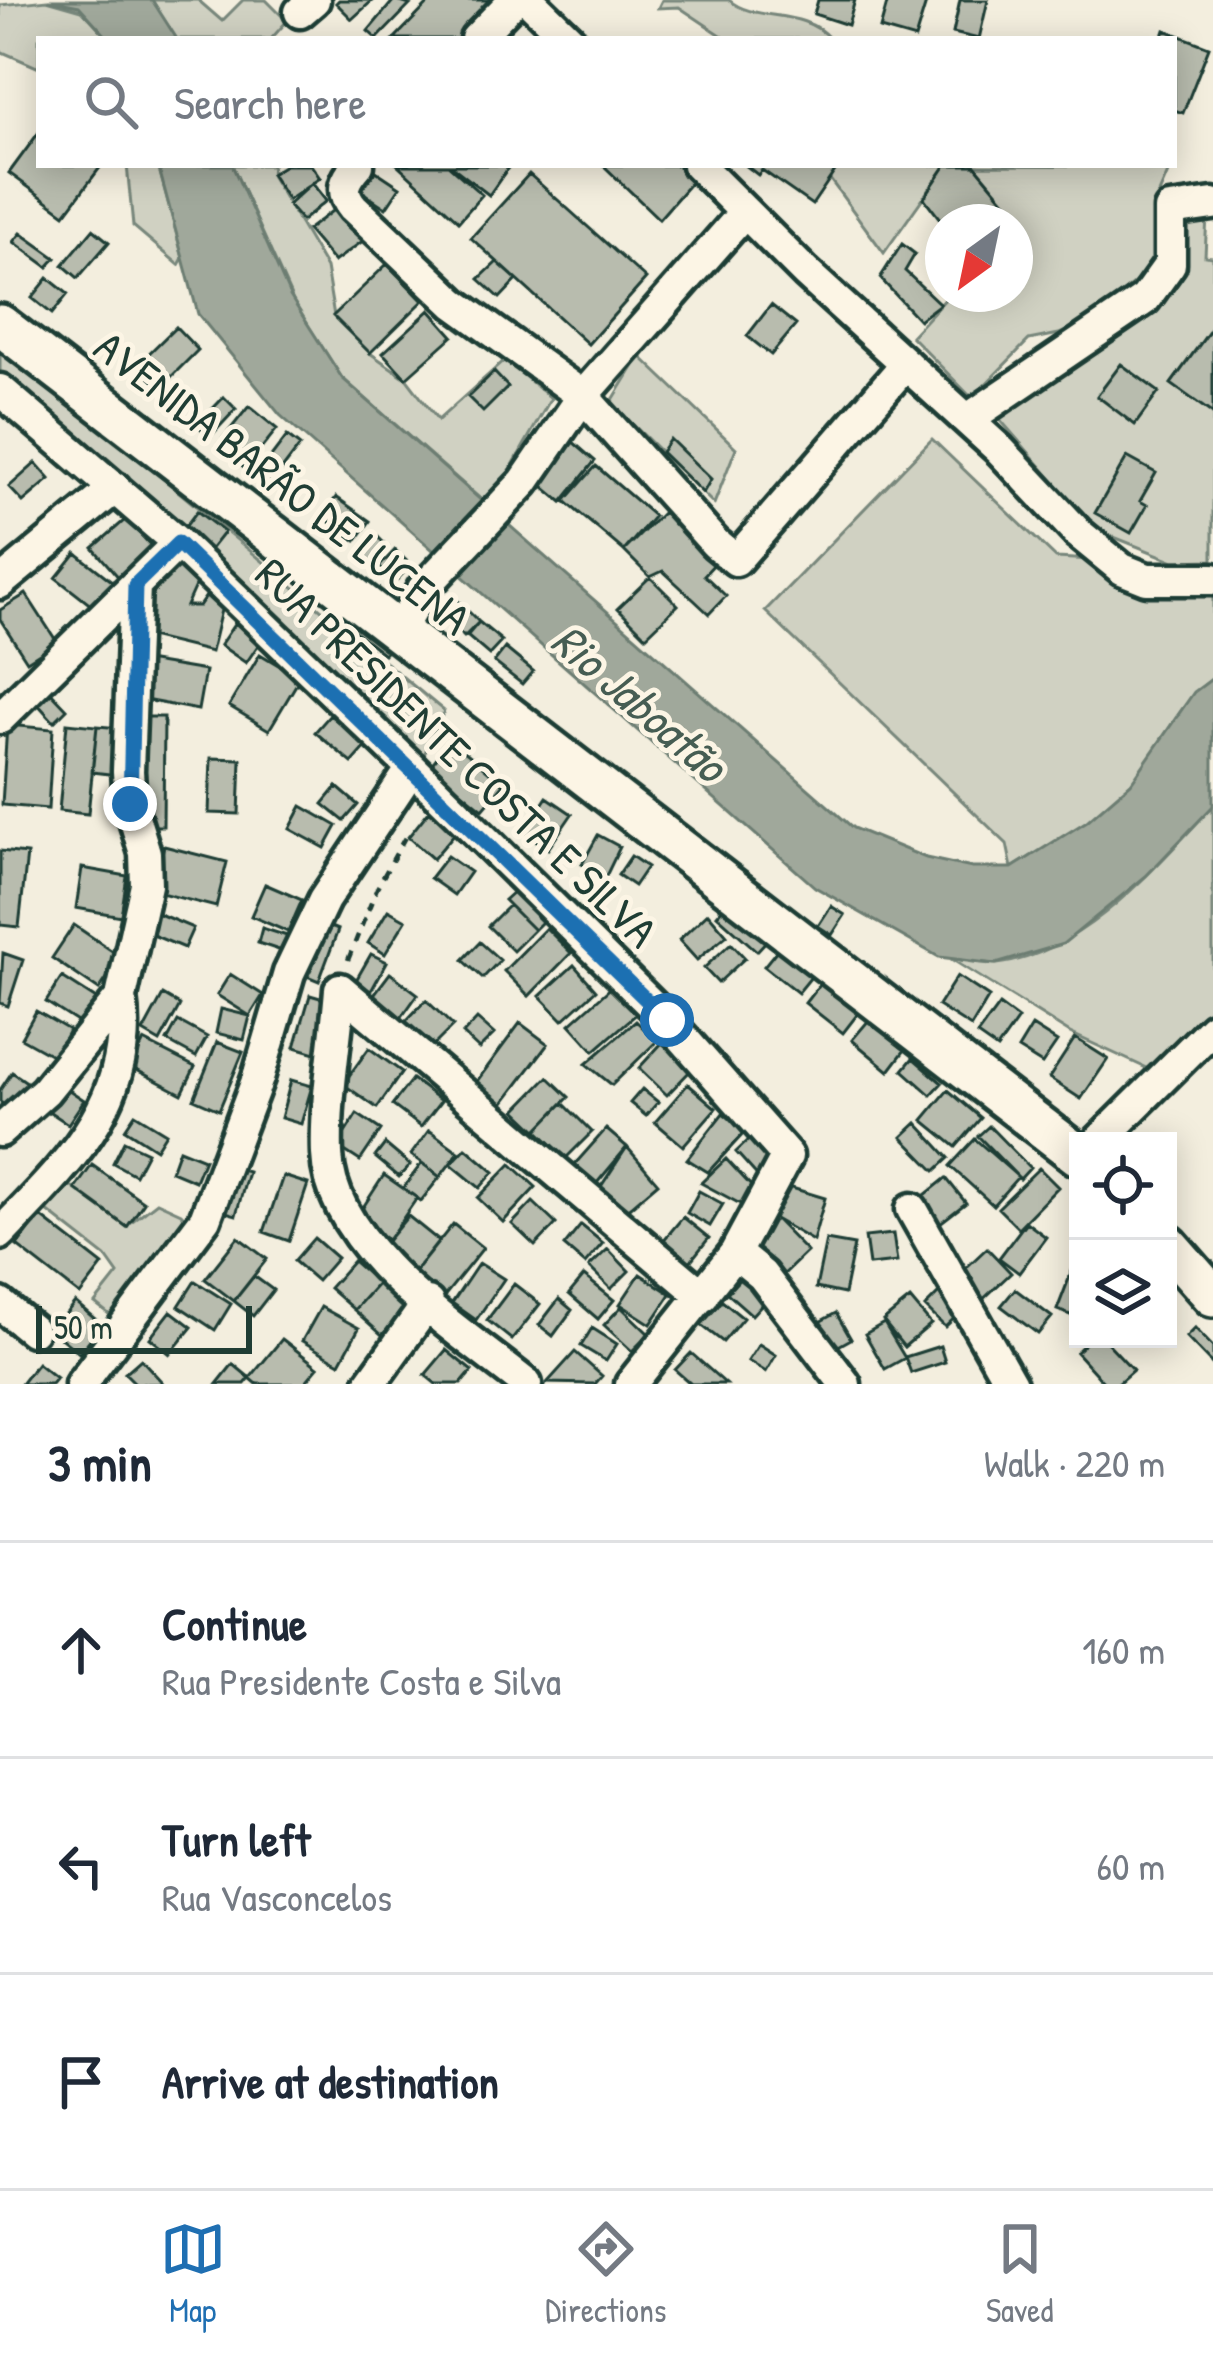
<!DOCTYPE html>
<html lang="en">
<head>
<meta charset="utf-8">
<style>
	:root { --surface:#fff; --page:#f2f2f3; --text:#1f2937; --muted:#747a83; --line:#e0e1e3; --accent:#1f6fb2 }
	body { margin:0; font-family:"Patrick Hand",sans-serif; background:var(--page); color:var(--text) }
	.controls { position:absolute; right:36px; bottom:36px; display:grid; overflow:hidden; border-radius:0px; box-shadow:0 6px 30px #0003 }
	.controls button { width:108px; height:108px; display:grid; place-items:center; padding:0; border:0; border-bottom:3px solid var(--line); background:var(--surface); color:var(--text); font:60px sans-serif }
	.compass { position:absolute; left:925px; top:204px; width:108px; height:108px; border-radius:50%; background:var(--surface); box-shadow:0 6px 30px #0003; rotate:213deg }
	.scale { position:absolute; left:36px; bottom:30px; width:216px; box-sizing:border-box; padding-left:12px; border:6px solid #1f3d34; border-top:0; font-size:33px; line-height:42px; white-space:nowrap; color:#1f3d34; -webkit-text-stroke:9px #fcf5e5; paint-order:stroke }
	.stop { position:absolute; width:36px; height:36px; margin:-27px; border:9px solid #1f6fb2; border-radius:50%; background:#fff }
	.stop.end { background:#1f6fb2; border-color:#fff; box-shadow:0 3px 12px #0008 }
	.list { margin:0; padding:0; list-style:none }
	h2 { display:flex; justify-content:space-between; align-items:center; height:156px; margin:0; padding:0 48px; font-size:51px }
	h2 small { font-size:39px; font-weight:400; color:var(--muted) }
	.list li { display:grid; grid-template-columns:78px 1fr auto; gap:36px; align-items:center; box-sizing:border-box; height:216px; padding:0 48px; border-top:3px solid var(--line) }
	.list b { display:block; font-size:45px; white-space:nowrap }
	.list p { margin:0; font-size:39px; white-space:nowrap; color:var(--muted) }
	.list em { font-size:39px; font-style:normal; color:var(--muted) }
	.icon { flex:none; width:66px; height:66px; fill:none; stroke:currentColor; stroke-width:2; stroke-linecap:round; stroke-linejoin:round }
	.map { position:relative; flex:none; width:1213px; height:1384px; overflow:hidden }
	.search { position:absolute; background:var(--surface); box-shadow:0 6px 30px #0003; left:36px; right:36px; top:36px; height:132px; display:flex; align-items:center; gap:30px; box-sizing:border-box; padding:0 42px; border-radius:0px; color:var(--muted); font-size:45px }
	.sheet { height:804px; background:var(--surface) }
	nav { display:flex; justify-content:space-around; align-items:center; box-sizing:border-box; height:168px; border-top:3px solid var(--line); background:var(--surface); font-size:33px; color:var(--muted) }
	nav a { display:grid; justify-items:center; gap:6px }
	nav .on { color:var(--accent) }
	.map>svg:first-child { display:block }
</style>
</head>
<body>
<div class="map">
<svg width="1213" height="1384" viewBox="0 0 1213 1384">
	<rect width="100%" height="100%" fill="#f3eede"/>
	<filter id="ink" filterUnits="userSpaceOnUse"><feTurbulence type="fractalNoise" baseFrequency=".00833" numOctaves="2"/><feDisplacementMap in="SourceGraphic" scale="24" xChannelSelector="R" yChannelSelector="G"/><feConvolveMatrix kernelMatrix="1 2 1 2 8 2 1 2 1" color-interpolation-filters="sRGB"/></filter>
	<g filter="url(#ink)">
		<path fill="#d0d1c2" stroke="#78877b" stroke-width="3" d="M47 0 82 10 109 39H39V68L0 51V5Z
			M152 0H198L222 21 243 0H266L287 21 271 39H175Z
			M662 0H729C755 23 803 7 830 39H727L679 7 658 8Z
			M127 165H158L183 258 179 265 133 226Z
			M232 165H272L271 175 326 268 334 316 370 353 406 378 438 420 505 360 551 398 508 474 485 503 342 378 294 303Z
			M829 165H946L884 253 823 170Z
			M975 165 1171 166 1154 205 1164 258 1090 320 1059 334 1029 340 972 398 911 336 950 294H1015V224L1020 218Z
			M1207 215 1205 256 1213 257V560L1174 561 1096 530 997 416 1170 286 1182 218Z
			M0 344 444 711 422 759 0 380Z
			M640 356 736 448 714 504 611 403Z
			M932 439 1056 558 1093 560 1213 591V678C1177 704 1161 747 1133 781 1102 819 1053 843 1012 868L1007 844 765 611Z
			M1213 806V1017L1155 1072 1070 1033 951 959C965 960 983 965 997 964 1083 954 1157 865 1213 806Z
			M65 1182 126 1226 157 1202 181 1213 192 1225 115 1319 95 1303 118 1274 106 1257 42 1207Z"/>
		<path fill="#a0a89b" stroke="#6c7d72" stroke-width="3" d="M48 0H152L177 39H109L79 6Z
			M158 165H232L290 296 342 378 853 828 926 858 972 868H1012L1087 821 1131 783 1194 692 1213 678V806L1146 876 1063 944 996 964 939 957 815 887 280 415 198 314Z"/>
		<path fill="#b8bcae" stroke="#1f3d34" stroke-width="3" d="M339 0H373L352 19 336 3Z
			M394 0 410 5 377 39 368 31Z
			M432 0H506L468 39H394Z
			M818 0H855L848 25 814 14Z
			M888 0H927L915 39 880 29Z
			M960 0H988L979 39 953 33Z
			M1165 30 1209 47 1183 113 1174 110V39H1162Z
			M39 132V165H102L65 214 9 173Z
			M285 165H311L320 178 288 200 271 174Z
			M398 165H448L482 195 459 221Z
			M450 165H510L489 195Z
			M603 165H677L693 180 659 219Z
			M745 165H839L812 205 762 170 758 175Z
			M946 165H975L1020 219 1015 224 943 223 924 198Z
			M370 167 400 187 386 208 356 188Z
			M529 174 646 279 588 344 471 238Z
			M312 183 326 201 302 221 288 205Z
			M340 205 371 235 334 262 307 230Z
			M93 229 109 242 78 278 63 265Z
			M21 233 56 258 48 267 14 242Z
			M902 244 915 254 905 271 940 304 919 320 880 278Z
			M497 262 517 280 500 298 479 279Z
			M387 264 423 301 370 353 333 316Z
			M48 278 68 294 52 314 32 298Z
			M771 305 796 325 771 355 747 336Z
			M430 310 453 336 406 378 383 353Z
			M1213 326V414L1171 384Z
			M176 327 198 350 160 388 137 365Z
			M1121 364 1159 392 1135 425 1097 396Z
			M494 372 508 387 483 412 468 397Z
			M224 397 236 409 210 437 197 425Z
			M249 406 277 429 245 469 217 446Z
			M287 436 300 446 269 487 256 477Z
			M670 439 711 479 703 493 661 452Z
			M572 441 595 461 562 502 538 482Z
			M1127 457 1156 473 1140 501 1147 505 1131 533 1095 513Z
			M36 463 50 479 23 502 9 487Z
			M596 466 654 516 624 551 565 501Z
			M336 497 370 521 356 541 323 517Z
			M197 511 224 532 209 551 182 531Z
			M663 512 716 562 704 575 726 596 709 614 663 571 650 577 624 551Z
			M126 519 154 549 121 580 93 548Z
			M377 536 388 547 371 564 360 553Z
			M395 550 411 565 395 582 379 567Z
			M76 553 117 585 97 610 56 578Z
			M179 559 199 577 186 606H199L206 596 221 610 211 652 137 634 150 598Z
			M650 577 678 605 646 636 618 608Z
			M26 594 57 642 27 661 0 619V610Z
			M455 598 479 622 464 637 441 614Z
			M348 606 396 641 384 654 340 620Z
			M479 622 502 641 489 655 467 636Z
			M235 623 261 641 246 663 220 645Z
			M505 648 533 671 522 684 494 662Z
			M260 654 300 678 269 730 229 706Z
			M140 660 205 671 198 710 134 698Z
			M49 690 67 709 54 722 36 702Z
			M330 715 367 746 352 763 315 732Z
			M143 717H164L163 826H142Z
			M67 723 97 726 88 814 59 811Z
			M7 725 53 729 48 809 2 805Z
			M97 726 122 728 118 775 92 772Z
			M451 740 504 784 483 809 430 766Z
			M211 758 241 759 239 814 209 813Z
			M337 787 358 805 344 821 323 804Z
			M547 797 572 814 548 849 524 832Z
			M302 806 337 826 325 848 290 829Z
			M429 811 455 833 433 859 408 837Z
			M598 835 620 847 606 876 582 864Z
			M164 846 227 862 216 907 153 891Z
			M0 851 27 854 19 927 0 925Z
			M447 856 470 872 454 895 430 878Z
			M631 856 647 867 634 886 618 875Z
			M82 868 127 876 121 916 76 908Z
			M265 884 302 900 288 932 251 916Z
			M514 891 543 921 534 930 504 900Z
			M727 903 768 939 757 951 717 915Z
			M509 905 534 930 513 951 488 926Z
			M831 906 845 915 832 935 818 926Z
			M388 910 406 920 385 954 368 943Z
			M152 911 193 928 184 948 143 931Z
			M708 913 727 935 697 960 679 940Z
			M321 923 338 930 319 981 302 974Z
			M74 925 121 957 99 990 52 958Z
			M262 928 287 936 282 951 258 943Z
			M546 928 571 953 529 996 504 971Z
			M480 942 500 960 483 978 463 960Z
			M731 943 745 958 718 983 704 968Z
			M777 950 811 977 798 993 764 966Z
			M3 953 23 960 8 1006 0 1003Z
			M371 954 387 962 371 991 355 982Z
			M574 965 596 990 563 1020 540 996Z
			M390 973 418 994 401 1018 372 997Z
			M230 974 263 995 250 1016 217 995Z
			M957 976 989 997 971 1027 938 1006Z
			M62 977 101 1002 85 1027 46 1002Z
			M822 981 860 1011 843 1033 805 1003Z
			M615 984 640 1011 594 1051 570 1024Z
			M163 995 180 1005 160 1042 143 1032Z
			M310 995 334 1002 319 1054 295 1047Z
			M426 1000 453 1026 431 1048 405 1022Z
			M999 1005 1018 1019 997 1049 977 1035Z
			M221 1009 250 1016 244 1040 216 1033Z
			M36 1011 69 1030 55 1057 21 1038Z
			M477 1019 494 1034 479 1049 463 1034Z
			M869 1020 905 1050 889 1071 852 1040Z
			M178 1021 207 1037 196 1057 167 1041Z
			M636 1021 657 1041 612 1085 586 1064Z
			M520 1023 548 1044 501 1106 474 1085Z
			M1032 1026 1057 1042 1042 1064 1018 1049Z
			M1075 1038 1108 1059 1081 1099 1049 1078Z
			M144 1041 195 1067 182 1094 131 1067Z
			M217 1042 243 1052 219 1110 194 1099Z
			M662 1043 691 1070 667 1095 639 1068Z
			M369 1048 402 1072 377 1108 343 1084Z
			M913 1058 942 1083 931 1095 903 1070Z
			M12 1072 31 1085 15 1111 0 1102V1090Z
			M548 1077 569 1097 537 1130 516 1110Z
			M412 1079 441 1101 421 1127 392 1105Z
			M291 1080 312 1086 301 1124 281 1118Z
			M688 1084 716 1108 683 1146 655 1122Z
			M63 1086 84 1100 68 1124 47 1110Z
			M642 1089 658 1102 646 1116 630 1103Z
			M948 1090 981 1118 956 1147 923 1120Z
			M563 1103 592 1132 566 1158 537 1130Z
			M723 1113 746 1131 708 1172 687 1159Z
			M135 1114 166 1133 156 1149 125 1129Z
			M357 1114 381 1130 360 1161 337 1146Z
			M917 1123 949 1158 935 1171 902 1137Z
			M989 1126 1030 1168 1020 1179 978 1136Z
			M606 1129 627 1147 597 1183 600 1188 575 1164Z
			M429 1130 459 1152 440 1177 411 1155Z
			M754 1135 767 1155 762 1181 736 1152Z
			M975 1139 1018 1177 993 1205 950 1166Z
			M124 1141 147 1152 135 1175 113 1163Z
			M385 1144 410 1165 399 1177 375 1157Z
			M627 1147 658 1183 622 1214 600 1188Z
			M466 1148 494 1172 480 1188 451 1164Z
			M179 1149 204 1159 195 1181 171 1171Z
			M726 1159 753 1188 744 1206 701 1183Z
			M422 1163 440 1177 421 1201 403 1188Z
			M511 1164 536 1187 503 1222 478 1198Z
			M92 1165 144 1202 127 1227 75 1189Z
			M234 1168 248 1172 236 1215 222 1211Z
			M1039 1168 1058 1187 1018 1228 998 1208Z
			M384 1175 417 1198 388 1240 356 1218Z
			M283 1176 308 1184 289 1241 264 1232Z
			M946 1178 966 1203 939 1224 920 1199Z
			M785 1186 825 1198 813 1241 768 1215Z
			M699 1191 723 1204 710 1226 687 1213Z
			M533 1202 556 1224 535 1246 512 1224Z
			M40 1216 103 1265 80 1295 17 1246Z
			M408 1216 439 1241 413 1274 381 1248Z
			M683 1217 709 1238 689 1263 662 1242Z
			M774 1218 807 1252 781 1277 748 1243Z
			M1026 1222 1046 1237 1019 1273 999 1258Z
			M453 1224 483 1248 443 1298 413 1274Z
			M581 1225 603 1243 585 1264 564 1246Z
			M893 1234 897 1262 869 1265 865 1237Z
			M238 1237 267 1259 234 1301 205 1279Z
			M314 1238 337 1258 317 1281 294 1261Z
			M826 1240 854 1245 844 1294 816 1288Z
			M987 1248 1011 1273 976 1306 952 1281Z
			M608 1249 629 1271 611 1289 589 1267Z
			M1078 1255V1318L1057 1310Z
			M353 1261 378 1283 354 1310 329 1288Z
			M479 1263 504 1279 476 1320 452 1303Z
			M745 1273 770 1295 752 1315 727 1293Z
			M640 1274 671 1294 651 1324 620 1304Z
			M254 1276 273 1290 253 1316 234 1301Z
			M584 1276 614 1300 598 1319 569 1294Z
			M195 1281 231 1304 215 1330 179 1306Z
			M380 1281 408 1307 382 1335 354 1310Z
			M514 1284 540 1304 512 1340 487 1320Z
			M1015 1289 1052 1317 1038 1334 1001 1306Z
			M941 1291 961 1312 945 1327 925 1307Z
			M559 1299 572 1310 553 1336 539 1325Z
			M910 1299 931 1324 904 1347 883 1321Z
			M722 1301 743 1318 723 1342 701 1325Z
			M75 1302 102 1325 79 1353 52 1331Z
			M321 1307 359 1328 340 1363 302 1341Z
			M621 1307 649 1334 632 1351 604 1325Z
			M171 1311 192 1327 170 1354 150 1338Z
			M836 1313 851 1339 824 1354 810 1327Z
			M884 1323 905 1358 885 1369 865 1334Z
			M592 1328 617 1344 606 1361 581 1346Z
			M1195 1328 1213 1347V1365L1186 1337Z
			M282 1339 318 1367 304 1384H257L250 1378Z
			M1090 1339H1104L1133 1370 1117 1384H1105L1076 1352Z
			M759 1344 776 1355 766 1372 748 1361Z
			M940 1346 945 1362 911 1373 905 1357Z
			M446 1350 472 1371 461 1384H436L425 1375Z
			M575 1352 602 1376 595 1384 547 1383Z
			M691 1353 726 1384H691L675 1370Z
			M141 1359 162 1382 159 1384H136L125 1373Z
			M37 1363 56 1378 51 1384H21Z
			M233 1364 250 1378 245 1384H217Z"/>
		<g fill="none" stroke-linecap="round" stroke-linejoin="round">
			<defs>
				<path id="minor" d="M529 0 569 39
					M300 12 314 0
					M476 39 514 0
					M358 165C345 180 339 191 353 207L454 303 583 396 715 543 736 560 906 364
					M698 165 806 273 1000 450 1078 533 1122 569 1147 579H1213
					M0 390 178 543 412 768 667 1020 787 1156 735 1253 631 1384
					M968 419 1145 299 1170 264V210L1213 204
					M0 583 115 488
					M399 631 423 589 524 482 583 396 745 212
					M0 718 135 585
					M340 989C336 1043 325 1100 327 1154 330 1248 459 1330 526 1384
					M340 989 703 1296
					M0 1131 45 1091 121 997 146 885 145 853 130 804 128 771 135 585 178 543
					M1099 1141 1213 1028
					M912 1209 1011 1384
					M0 1234C66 1165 136 1101 121 997
					M735 1253 762 1275 845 1384
					M0 1304 32 1330
					M81 1384 205 1219 258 1078 289 973 324 900 412 768
					M370 1384 428 1303"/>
				<path id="major" d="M0 325 1078 1155
					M1168 1245 1213 1296"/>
			</defs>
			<use href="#minor" stroke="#1f3d34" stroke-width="39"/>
			<use href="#major" stroke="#1f3d34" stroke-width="48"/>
			<path stroke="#1f3d34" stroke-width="4.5" stroke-dasharray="9 9" stroke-linecap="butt" d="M348 960 377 888 409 830"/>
			<use href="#minor" stroke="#fcf5e5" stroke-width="30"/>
			<use href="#major" stroke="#fcf5e5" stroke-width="39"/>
		</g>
	</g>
	<g fill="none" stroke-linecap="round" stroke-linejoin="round" filter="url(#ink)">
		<path stroke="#1f6fb2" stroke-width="15" d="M130 804 135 585 178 543 667 1020"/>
	</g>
	<g text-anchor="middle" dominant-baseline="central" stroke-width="10" stroke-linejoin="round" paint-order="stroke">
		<g font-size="45" fill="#1f3d34" stroke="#fcf5e5">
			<text transform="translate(283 482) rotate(38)">AVENIDA BARÃO DE LUCENA</text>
			<text transform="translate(457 752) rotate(44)">RUA PRESIDENTE COSTA E SILVA</text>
		</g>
		<g font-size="48" font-style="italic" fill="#465d53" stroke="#fcf5e5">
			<text transform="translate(640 702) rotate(41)">Rio Jaboatão</text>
		</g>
	</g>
</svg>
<div class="controls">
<button><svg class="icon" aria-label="locate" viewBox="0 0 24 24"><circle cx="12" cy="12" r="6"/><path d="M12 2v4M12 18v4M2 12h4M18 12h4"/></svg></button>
<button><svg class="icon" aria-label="layers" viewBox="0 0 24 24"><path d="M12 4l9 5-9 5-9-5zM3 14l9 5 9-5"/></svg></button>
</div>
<svg class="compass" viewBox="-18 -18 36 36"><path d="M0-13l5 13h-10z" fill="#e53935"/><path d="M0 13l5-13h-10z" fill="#747a83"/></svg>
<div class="scale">50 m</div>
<div class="stop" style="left:667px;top:1020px"></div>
<div class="stop end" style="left:130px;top:804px"></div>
<div class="search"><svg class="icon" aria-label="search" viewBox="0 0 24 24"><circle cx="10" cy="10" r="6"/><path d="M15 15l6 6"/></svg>Search here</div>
</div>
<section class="sheet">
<h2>3 min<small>Walk · 220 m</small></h2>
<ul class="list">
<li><svg class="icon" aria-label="ahead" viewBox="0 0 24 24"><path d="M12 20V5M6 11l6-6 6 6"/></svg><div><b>Continue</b><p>Rua Presidente Costa e Silva</p></div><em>160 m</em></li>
<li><svg class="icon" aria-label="left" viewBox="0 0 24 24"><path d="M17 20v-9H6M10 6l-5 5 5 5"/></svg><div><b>Turn left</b><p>Rua Vasconcelos</p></div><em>60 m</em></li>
<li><svg class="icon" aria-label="arrive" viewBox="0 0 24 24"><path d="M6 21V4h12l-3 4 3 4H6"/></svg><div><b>Arrive at destination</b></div></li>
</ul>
</section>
<nav>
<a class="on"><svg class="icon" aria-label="map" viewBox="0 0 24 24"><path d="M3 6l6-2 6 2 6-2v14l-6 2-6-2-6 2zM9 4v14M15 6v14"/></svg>Map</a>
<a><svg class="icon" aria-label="directions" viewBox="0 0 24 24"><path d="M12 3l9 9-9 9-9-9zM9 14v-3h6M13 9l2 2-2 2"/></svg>Directions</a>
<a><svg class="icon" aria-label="saved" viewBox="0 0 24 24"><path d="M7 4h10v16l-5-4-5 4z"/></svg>Saved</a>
</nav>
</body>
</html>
